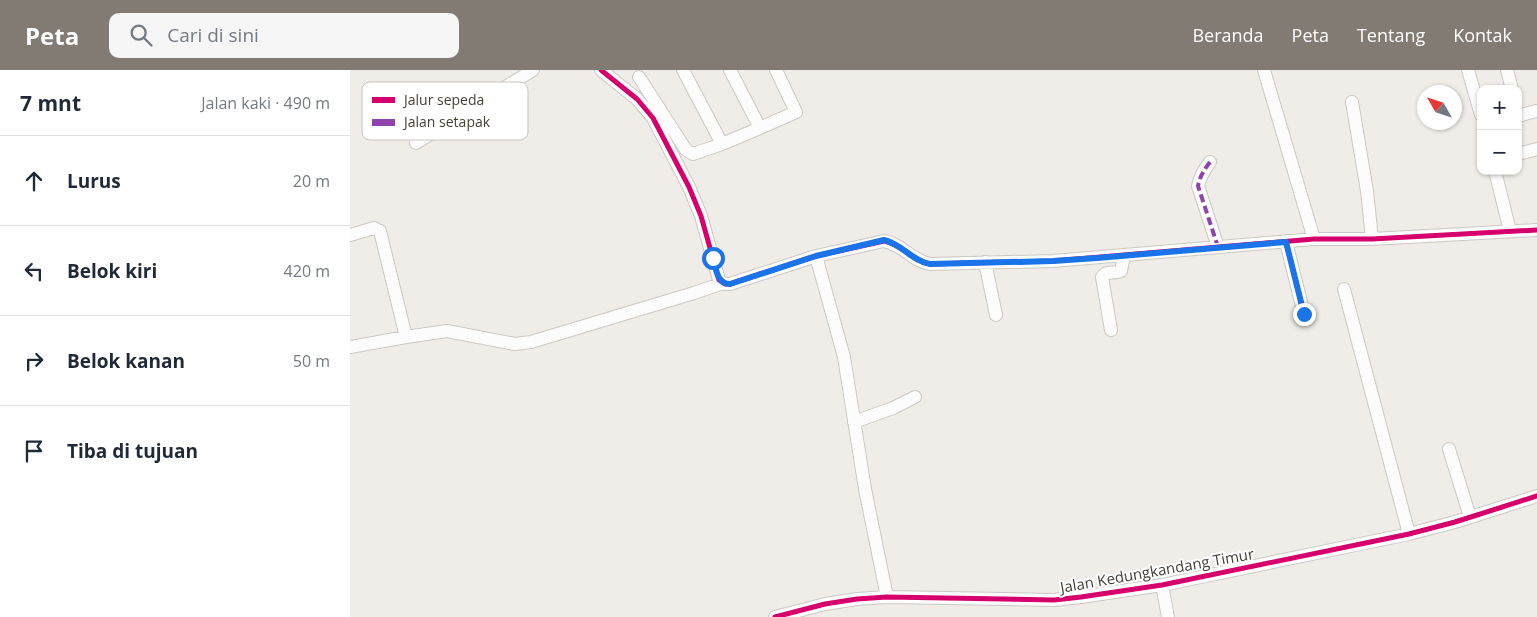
<!DOCTYPE html>
<html lang="id">
<head>
<meta charset="utf-8">
<style>
	:root { --surface:#fff; --page:#f6f6f7; --text:#1f2937; --muted:#747a83; --line:#e0e1e3; --accent:#817b74 }
	body { margin:0; font-family:"Open Sans",sans-serif; background:var(--page); color:var(--text) }
	.controls { position:absolute; right:15px; top:15px; display:grid; overflow:hidden; border-radius:10px; box-shadow:0 1px 4px #0004 }
	.controls button { width:45px; height:45px; display:grid; place-items:center; padding:0; border:0; border-bottom:1px solid var(--line); background:var(--surface); color:var(--text); font:25px sans-serif }
	.compass { position:absolute; left:1067px; top:15px; width:45px; height:45px; border-radius:50%; background:var(--surface); box-shadow:0 1px 4px #0004; rotate:309deg }
	.stop { position:absolute; width:15px; height:15px; margin:-11px; border:4px solid #1a73e8; border-radius:50%; background:#fff }
	.stop.end { background:#1a73e8; border-color:#fff; box-shadow:0 1px 5px #0008 }
	.list { margin:0; padding:0; list-style:none }
	h2 { display:flex; justify-content:space-between; align-items:center; height:65px; margin:0; padding:0 20px; font-size:21px }
	h2 small { font-size:16px; font-weight:400; color:var(--muted) }
	.list li { display:grid; grid-template-columns:32px 1fr auto; gap:15px; align-items:center; box-sizing:border-box; height:90px; padding:0 20px; border-top:1px solid var(--line) }
	.list b { display:block; font-size:19px; white-space:nowrap }
	.list em { font-size:16px; font-style:normal; color:var(--muted) }
	.icon { flex:none; width:28px; height:28px; fill:none; stroke:currentColor; stroke-width:2; stroke-linecap:round; stroke-linejoin:round }
	.map { position:relative; flex:none; width:1187px; height:547px; overflow:hidden }
	header { display:flex; align-items:center; gap:30px; box-sizing:border-box; height:70px; padding:0 25px; background:var(--accent); color:#fff }
	header strong { font-size:24px }
	nav { display:flex; gap:28px; margin-inline-start:auto; font-size:18px }
	.search { width:350px; height:45px; background:var(--page); display:flex; align-items:center; gap:12px; box-sizing:border-box; padding:0 18px; border-radius:10px; color:var(--muted); font-size:19px }
	main { display:flex }
	aside { flex:1; background:var(--surface) }
	.map>svg:first-child { display:block }
</style>
</head>
<body>
<header>
<strong>Peta</strong>
<div class="search"><svg class="icon" aria-label="search" viewBox="0 0 24 24"><circle cx="10" cy="10" r="6"/><path d="M15 15l6 6"/></svg>Cari di sini</div>
<nav><a>Beranda</a><a>Peta</a><a>Tentang</a><a>Kontak</a></nav>
</header>
<main>
<aside>
<h2>7 mnt<small>Jalan kaki · 490 m</small></h2>
<ul class="list">
<li><svg class="icon" aria-label="ahead" viewBox="0 0 24 24"><path d="M12 20V5M6 11l6-6 6 6"/></svg><div><b>Lurus</b></div><em>20 m</em></li>
<li><svg class="icon" aria-label="left" viewBox="0 0 24 24"><path d="M17 20v-9H6M10 6l-5 5 5 5"/></svg><div><b>Belok kiri</b></div><em>420 m</em></li>
<li><svg class="icon" aria-label="right" viewBox="0 0 24 24"><path d="M7 20v-9h11M14 6l5 5-5 5"/></svg><div><b>Belok kanan</b></div><em>50 m</em></li>
<li><svg class="icon" aria-label="arrive" viewBox="0 0 24 24"><path d="M6 21V4h12l-3 4 3 4H6"/></svg><div><b>Tiba di tujuan</b></div></li>
</ul>
</aside>
<div class="map">
<svg width="1187" height="547" viewBox="0 0 1187 547">
	<rect width="100%" height="100%" fill="#f0ede8"/>
	<g fill="none" stroke-linecap="round" stroke-linejoin="round">
		<defs>
			<path id="minor" d="M251 0 287 29 303 48 339 117 351 146 369 210 375 214H380L466 186 534 171C552 174 562 191 580 194L703 191 964 169H1022L1187 160
				M380 0 410 58
				M914 0 964 169
				M1118 0 1131 45
				M1157 0 1162 19
				M289 7 336 80 343 84 372 74 333 0
				M1002 32 1017 121 1022 169
				M1168 46 1186 41
				M66 73 183 0
				M372 74 410 58 446 42 426 0
				M1168 84 1187 79
				M860 92C854 100 850 106 848 116L868 177
				M1145 101 1160 161
				M0 165 24 158 30 161 56 267 97 261 165 274 181 272 344 223 373 213
				M936 172 954 244
				M466 186 494 287 515 419 537 527
				M635 192 646 245
				M994 219 1059 464
				M761 260 752 207C756 200 765 204 771 201L774 185
				M0 277 56 267
				M504 352 543 338 565 327
				M1099 379 1120 447
				M812 515 818 547
				M425 547 475 534 507 529 537 527 704 530 731 527 812 515 1059 464 1105 452 1187 426"/>
		</defs>
		<use href="#minor" stroke="#ccc9c4" stroke-width="14"/>
		<use href="#minor" stroke="#fdfcfc" stroke-width="12"/>
		<path stroke="#8e44ad" stroke-width="4" stroke-dasharray="8 4" stroke-linecap="butt" d="M860 92C854 100 850 106 848 116L868 177"/>
		<defs>
			<path id="cycleway" d="M251 0 287 29 303 48 339 117 351 146 369 210 375 214H380L466 186 534 171C552 174 562 191 580 194L703 191 964 169H1022L1187 160
				M425 547 475 534 507 529 537 527 704 530 731 527 812 515 1059 464 1105 452 1187 426"/>
		</defs>
		<use href="#cycleway" stroke="#fff" stroke-width="8"/>
		<use href="#cycleway" stroke="#d6006c" stroke-width="5"/>
	</g>
	<g fill="none" stroke-linecap="round" stroke-linejoin="round">
		<path stroke="#1a73e8" stroke-width="6" d="M363 188C366 199 367 214 380 214L466 186 534 170C552 174 562 191 580 194L703 191 747 188 936 172 954 244"/>
	</g>
	<g text-anchor="middle" dominant-baseline="central" stroke-width="4" stroke-linejoin="round" paint-order="stroke">
		<g font-size="15" fill="#453e35" stroke="#fff">
			<text transform="translate(807 500) rotate(-10)">Jalan Kedungkandang Timur</text>
		</g>
	</g>
	<rect x="12" y="12" width="166" height="58" rx="8" fill="#fff" stroke="#c7c5c2" stroke-width="1"/>
	<rect x="22" y="27" width="23" height="6" fill="#d6006c"/>
	<rect x="22" y="49" width="23" height="7" fill="#8e44ad"/>
	<g font-size="14" fill="#453e35">
		<text x="54" y="35">Jalur sepeda</text>
		<text x="54" y="57">Jalan setapak</text>
	</g>
</svg>
<div class="controls">
<button>+</button>
<button>−</button>
</div>
<svg class="compass" viewBox="-18 -18 36 36"><path d="M0-13l5 13h-10z" fill="#e53935"/><path d="M0 13l5-13h-10z" fill="#747a83"/></svg>
<div class="stop" style="left:363px;top:188px"></div>
<div class="stop end" style="left:954px;top:244px"></div>
</div>
</main>
</body>
</html>
